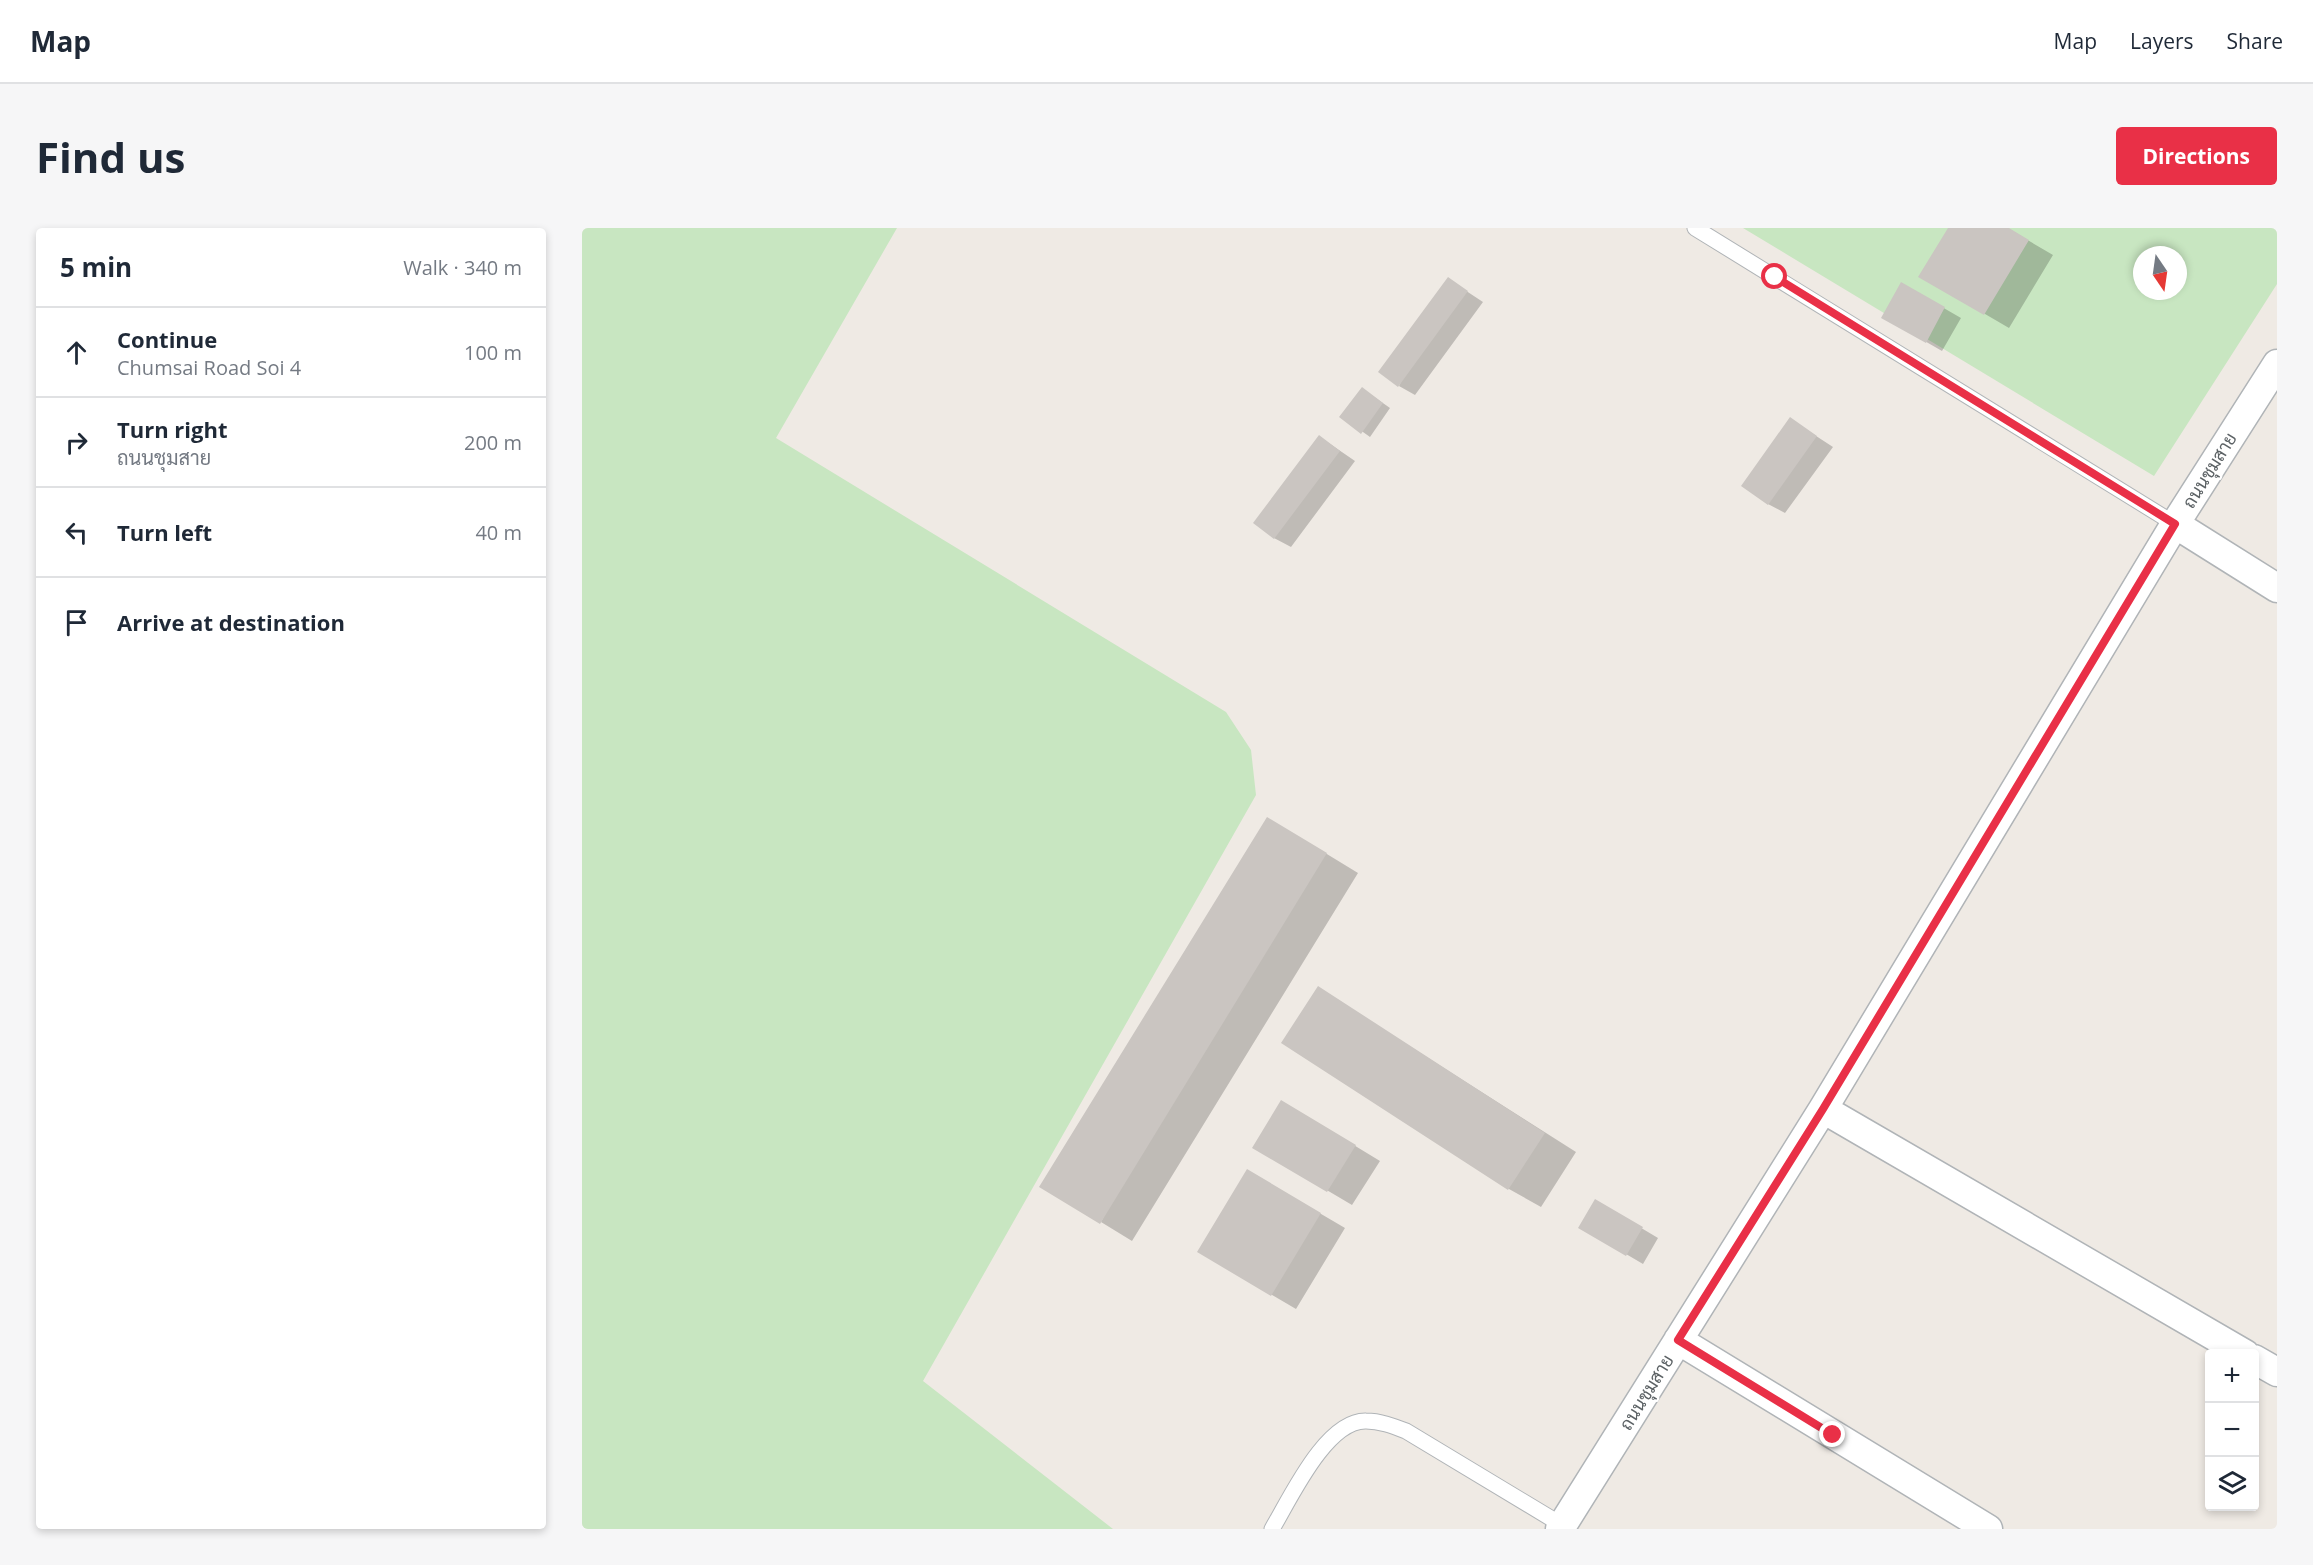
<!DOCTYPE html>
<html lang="en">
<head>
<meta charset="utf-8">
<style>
	:root { --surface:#fff; --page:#f6f6f7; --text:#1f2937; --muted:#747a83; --line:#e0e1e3; --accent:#e93047 }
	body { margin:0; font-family:"Open Sans",Sarabun,sans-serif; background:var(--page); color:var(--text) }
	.controls { position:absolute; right:18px; bottom:18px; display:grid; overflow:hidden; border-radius:6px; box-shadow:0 3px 9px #0003 }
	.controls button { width:54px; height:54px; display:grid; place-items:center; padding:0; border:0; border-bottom:2px solid var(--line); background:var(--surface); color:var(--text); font:30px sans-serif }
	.compass { position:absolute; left:1551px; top:18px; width:54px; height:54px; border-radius:50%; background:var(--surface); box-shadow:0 3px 9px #0003; rotate:167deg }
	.stop { position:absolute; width:18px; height:18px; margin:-14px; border:4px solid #e93047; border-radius:50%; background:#fff }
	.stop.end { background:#e93047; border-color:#fff; box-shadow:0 2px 6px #0008 }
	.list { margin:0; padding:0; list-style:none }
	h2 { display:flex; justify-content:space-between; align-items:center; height:78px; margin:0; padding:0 24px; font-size:26px }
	h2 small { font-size:20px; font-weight:400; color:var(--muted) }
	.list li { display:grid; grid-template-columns:39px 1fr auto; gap:18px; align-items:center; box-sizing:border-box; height:90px; padding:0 24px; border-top:2px solid var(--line) }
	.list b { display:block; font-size:22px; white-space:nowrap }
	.list p { margin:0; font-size:20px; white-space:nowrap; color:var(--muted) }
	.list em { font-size:20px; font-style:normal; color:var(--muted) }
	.icon { flex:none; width:33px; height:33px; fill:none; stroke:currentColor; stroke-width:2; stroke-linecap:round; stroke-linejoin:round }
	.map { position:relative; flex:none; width:1695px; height:1301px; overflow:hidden; border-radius:6px }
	header { display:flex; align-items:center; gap:36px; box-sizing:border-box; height:84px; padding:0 30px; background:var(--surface); border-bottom:2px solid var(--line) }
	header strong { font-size:28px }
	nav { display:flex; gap:33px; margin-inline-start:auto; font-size:21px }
	.intro { display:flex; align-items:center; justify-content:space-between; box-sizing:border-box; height:144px; padding:0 36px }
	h1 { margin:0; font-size:42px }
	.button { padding:15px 27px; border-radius:6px; background:var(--accent); color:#fff; font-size:21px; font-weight:700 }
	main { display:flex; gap:36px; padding:0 36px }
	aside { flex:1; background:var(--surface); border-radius:6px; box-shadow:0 3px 9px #0003 }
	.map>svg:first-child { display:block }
</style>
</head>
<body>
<header>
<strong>Map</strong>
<nav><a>Map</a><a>Layers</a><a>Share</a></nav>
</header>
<div class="intro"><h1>Find us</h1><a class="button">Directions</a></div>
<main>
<aside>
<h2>5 min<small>Walk · 340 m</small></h2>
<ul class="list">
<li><svg class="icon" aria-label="ahead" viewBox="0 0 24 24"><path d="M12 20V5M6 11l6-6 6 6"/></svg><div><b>Continue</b><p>Chumsai Road Soi 4</p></div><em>100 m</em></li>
<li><svg class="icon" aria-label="right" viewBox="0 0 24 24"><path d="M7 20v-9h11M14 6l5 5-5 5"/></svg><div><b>Turn right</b><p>ถนนชุมสาย</p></div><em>200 m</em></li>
<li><svg class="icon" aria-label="left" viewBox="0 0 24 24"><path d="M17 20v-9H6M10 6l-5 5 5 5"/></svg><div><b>Turn left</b></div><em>40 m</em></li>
<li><svg class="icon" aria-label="arrive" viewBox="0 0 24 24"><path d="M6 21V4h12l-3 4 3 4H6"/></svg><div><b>Arrive at destination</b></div></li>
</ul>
</aside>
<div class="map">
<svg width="1695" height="1301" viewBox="0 0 1695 1301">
	<rect width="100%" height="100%" fill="#efeae4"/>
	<path fill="#c8e6c1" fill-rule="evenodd" d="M0 0H315L194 210 644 484 669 522 674 567 341 1153 531 1301H0Z
		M1161 0H1695V56L1572 248ZM1560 27H1596V63H1560Z"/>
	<path fill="#0003" d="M1368 0H1425L1471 27 1427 100 1338 48Z
		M866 51 901 74 833 167 817 158Z
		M1320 56 1379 90 1360 123 1301 89Z
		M788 166 808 180 788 209 760 189Z
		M1208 191 1251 219 1203 285 1186 276Z
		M738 209 773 233 709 319 692 310Z
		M717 609 776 645 550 1013 519 994Z
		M736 760 994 924 959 979 927 961Z
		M724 888 798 933 770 977 672 919Z
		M666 943 763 1000 714 1081 617 1024Z
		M1014 973 1076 1010 1061 1036 998 999Z"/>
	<path fill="#cac5c1" d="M1366 0H1427L1447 12 1402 87 1336 49Z
		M866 49 886 63 816 159 796 144Z
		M1319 54 1363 79 1344 115 1299 90Z
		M780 159 801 175 779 206 757 189Z
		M1208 189 1235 208 1186 277 1159 258Z
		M737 207 758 223 692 311 671 295Z
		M685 589 745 625 518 996 457 959Z
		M736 758 963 905 926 962 699 815Z
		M699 872 774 917 745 964 670 920Z
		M665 941 739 985 689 1068 615 1024Z
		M1013 971 1061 999 1044 1028 996 1000Z"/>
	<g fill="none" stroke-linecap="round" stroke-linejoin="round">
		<defs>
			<path id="lane" d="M1113 0 1593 296
				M690 1301C708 1271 744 1192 784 1193 798 1193 811 1198 824 1203L980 1297"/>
			<path id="street" d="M1593 296 1695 360
				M1241 881 1663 1126
				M1096 1112 1406 1301
				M1672 1131 1695 1144
				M978 1301 1241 881 1593 296 1695 136"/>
		</defs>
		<use href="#lane" stroke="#b0b4b7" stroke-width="17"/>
		<use href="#street" stroke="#b0b4b7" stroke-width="31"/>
		<use href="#lane" stroke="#fff" stroke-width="15"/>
		<use href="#street" stroke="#fff" stroke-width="28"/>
	</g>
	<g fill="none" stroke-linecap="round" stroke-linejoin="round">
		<path stroke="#e93047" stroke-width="8" d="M1193 49 1593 296 1241 881 1096 1112 1251 1207"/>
	</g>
	<g text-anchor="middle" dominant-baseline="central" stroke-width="4.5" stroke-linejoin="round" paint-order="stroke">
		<g font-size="18" fill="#5c6265" stroke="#fff">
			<text transform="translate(1627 242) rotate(-58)">ถนนชุมสาย</text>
			<text transform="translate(1064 1164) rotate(-58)">ถนนชุมสาย</text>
		</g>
	</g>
</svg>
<div class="controls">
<button>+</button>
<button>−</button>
<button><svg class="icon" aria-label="layers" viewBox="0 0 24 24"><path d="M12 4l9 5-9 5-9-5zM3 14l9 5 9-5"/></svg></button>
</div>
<svg class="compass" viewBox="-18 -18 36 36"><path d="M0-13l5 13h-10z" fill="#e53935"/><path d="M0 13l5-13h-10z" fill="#747a83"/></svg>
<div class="stop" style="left:1193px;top:49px"></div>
<div class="stop end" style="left:1251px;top:1207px"></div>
</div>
</main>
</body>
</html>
